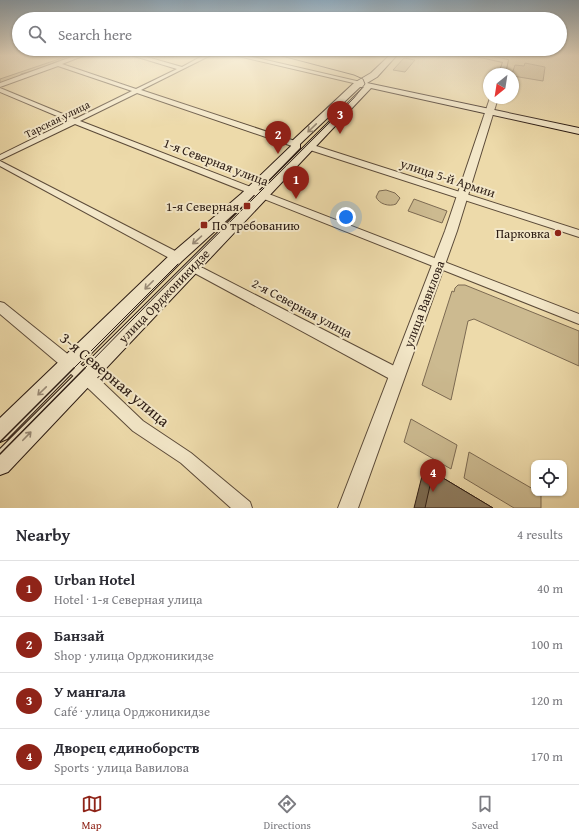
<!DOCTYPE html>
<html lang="en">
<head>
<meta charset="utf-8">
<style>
	:root { --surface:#fff; --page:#f7f7f7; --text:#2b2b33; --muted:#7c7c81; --line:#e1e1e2; --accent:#8f2418 }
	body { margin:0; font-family:"Gentium Book Plus",serif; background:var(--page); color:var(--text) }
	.controls { position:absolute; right:12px; bottom:12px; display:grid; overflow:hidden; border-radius:8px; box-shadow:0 1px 3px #0004 }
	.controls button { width:36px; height:36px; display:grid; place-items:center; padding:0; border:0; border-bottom:1px solid var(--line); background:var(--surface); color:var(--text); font:20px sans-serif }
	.compass { position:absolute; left:483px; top:68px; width:36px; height:36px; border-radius:50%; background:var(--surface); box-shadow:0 1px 3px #0004; rotate:210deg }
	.you { position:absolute; left:346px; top:217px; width:14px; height:14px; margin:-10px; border:3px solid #fff; border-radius:50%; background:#1a73e8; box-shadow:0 0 0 6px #1a73e833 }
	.badge { display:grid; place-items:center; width:26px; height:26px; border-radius:50%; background:var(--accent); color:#fff; font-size:13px; font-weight:700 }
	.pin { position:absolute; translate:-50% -33px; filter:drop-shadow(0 1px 2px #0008) }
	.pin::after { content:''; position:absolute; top:21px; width:14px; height:12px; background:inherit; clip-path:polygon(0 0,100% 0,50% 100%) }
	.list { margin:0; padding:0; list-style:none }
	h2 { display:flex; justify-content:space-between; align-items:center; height:52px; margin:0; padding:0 16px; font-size:17px }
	h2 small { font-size:13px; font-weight:400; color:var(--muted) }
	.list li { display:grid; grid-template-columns:26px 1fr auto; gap:12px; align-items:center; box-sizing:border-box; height:56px; padding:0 16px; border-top:1px solid var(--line) }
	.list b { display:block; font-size:15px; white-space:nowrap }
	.list p { margin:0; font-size:13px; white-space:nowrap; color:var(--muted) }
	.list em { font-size:13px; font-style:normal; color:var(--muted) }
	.icon { flex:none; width:22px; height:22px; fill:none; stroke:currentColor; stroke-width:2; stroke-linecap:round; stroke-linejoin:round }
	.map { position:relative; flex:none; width:579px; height:508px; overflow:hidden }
	.search { position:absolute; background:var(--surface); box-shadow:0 1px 3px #0004; left:12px; right:12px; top:12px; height:44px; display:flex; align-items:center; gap:10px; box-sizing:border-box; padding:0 14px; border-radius:22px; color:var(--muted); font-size:15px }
	.sheet { height:276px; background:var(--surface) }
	nav { display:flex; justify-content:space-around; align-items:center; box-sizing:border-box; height:56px; border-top:1px solid var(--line); background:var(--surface); font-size:11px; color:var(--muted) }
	nav a { display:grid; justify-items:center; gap:2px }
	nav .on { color:var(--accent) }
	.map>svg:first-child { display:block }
</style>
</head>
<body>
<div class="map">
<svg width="579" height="508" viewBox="0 0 579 508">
	<rect width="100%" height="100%" fill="#eddaaa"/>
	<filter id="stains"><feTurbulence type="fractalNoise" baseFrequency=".005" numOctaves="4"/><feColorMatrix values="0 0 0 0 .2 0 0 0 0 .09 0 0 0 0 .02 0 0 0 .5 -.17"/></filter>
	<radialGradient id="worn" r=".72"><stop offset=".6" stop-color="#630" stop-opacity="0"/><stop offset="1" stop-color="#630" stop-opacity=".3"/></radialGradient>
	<path fill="#ccba90" stroke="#7c6a52" d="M71 55H76L53 63V65L21 74 20 77 0 83V79Z
		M404 58 415 60 405 72 393 70Z
		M525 63 545 67 543 81 513 76 512 74 515 65 524 66Z
		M386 190 395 193 400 198 396 204C389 207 379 204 376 197L379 191Z
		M414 199 447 211 442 223 408 211Z
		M458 285H465L579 331V366L474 319 468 321 451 400 422 385 452 291 454 292 455 288Z
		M411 419 457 445 451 469 404 442Z
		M469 452 533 489 534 493H538L541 496V508H514L464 478Z"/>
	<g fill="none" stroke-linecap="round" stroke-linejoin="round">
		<defs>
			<path id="minor" d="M77 55H85L62 64 136 89 177 69 131 55H140L182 67 204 55H211L141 90 298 142V146H292L137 93 80 121 579 314V324L75 124 0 160V155L69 121 0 92V88L75 119 132 91 58 66 0 87V83Z
				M234 55H244L365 83 362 85Z
				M307 145H313L579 230V237L307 149Z
				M0 161 181 254 182 257 181 260H173L0 166Z
				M193 263 402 370 404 375 402 380 397 382 392 380 189 270 188 267 189 264Z
				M0 302 4 303 100 380 143 421 191 453 250 502 252 508H231L181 463 133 431 90 390 0 314Z"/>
			<path id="tertiary" d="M471 55H485L508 60 505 74H499L503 62Z
				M490 98H498L457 231 358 508H338L445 231Z"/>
			<path id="secondary" d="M390 55H397L377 77 367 83 579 128V134L371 88 8 472 0 475V449L364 87H360L300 144V148L249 200 182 261 7 439 0 442V418L172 253 241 194 291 146V142L354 83 371 73Z"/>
		</defs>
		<use href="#minor" stroke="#5c4b39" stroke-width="2"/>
		<use href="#tertiary" stroke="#5c4b39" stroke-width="2"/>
		<use href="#secondary" stroke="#2b1b13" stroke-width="2"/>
		<use href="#minor" fill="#f3e7c8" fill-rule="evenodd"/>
		<use href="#tertiary" fill="#f3e7c8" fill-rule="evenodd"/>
		<use href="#secondary" fill="#f3e7c8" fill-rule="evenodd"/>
		<path stroke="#2b1b13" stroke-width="1" d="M73 369 178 264
			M84 369C173 277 264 189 354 98L365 84 363 79 354 75 278 55"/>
		<path stroke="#2b1b13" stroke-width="1.5" d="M0 442 74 368
			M0 454 85 368"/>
	</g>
	<path fill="#7c6c54" stroke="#2b1b13" d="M433 472 493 508H414L422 476Z"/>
	<path fill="#907e62" stroke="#2b1b13" d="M433 472 493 508H425Z"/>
	<defs><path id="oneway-shaft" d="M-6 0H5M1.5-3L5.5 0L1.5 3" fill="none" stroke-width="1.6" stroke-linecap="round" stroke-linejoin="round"/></defs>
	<g stroke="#998b77">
		<use href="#oneway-shaft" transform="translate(312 128) rotate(136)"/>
		<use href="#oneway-shaft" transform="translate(197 240) rotate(139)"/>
		<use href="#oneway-shaft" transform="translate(149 285) rotate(135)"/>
		<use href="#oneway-shaft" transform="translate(42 391) rotate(136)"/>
		<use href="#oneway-shaft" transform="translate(27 436) rotate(-46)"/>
	</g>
	<linearGradient id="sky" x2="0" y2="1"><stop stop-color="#8fa9bb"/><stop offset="0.44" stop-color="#f7eed9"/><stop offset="1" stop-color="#f7eed9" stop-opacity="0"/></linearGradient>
	<rect width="579" height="126" fill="url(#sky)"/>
	<g fill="#8f2418" stroke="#f3e7c8" stroke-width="1.5">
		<rect x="243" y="202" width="8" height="8" rx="2"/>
		<rect x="200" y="221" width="8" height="8" rx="2"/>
		<circle cx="558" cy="233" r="4"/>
	</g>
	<g text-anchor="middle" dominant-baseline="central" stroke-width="4" stroke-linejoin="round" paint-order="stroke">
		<g font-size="11" fill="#2b1b13" stroke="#f3e7c8">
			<text transform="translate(57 119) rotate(-26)">Тарская улица</text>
		</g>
		<g font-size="13" fill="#2b1b13" stroke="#f3e7c8">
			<text transform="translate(216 162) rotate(21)">1-я Северная улица</text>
			<text transform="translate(448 178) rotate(18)">улица 5-й Армии</text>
			<text transform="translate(164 296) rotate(-46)">улица Орджоникидзе</text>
			<text transform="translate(424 304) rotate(-69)">улица Вавилова</text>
			<text transform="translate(302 308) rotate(28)">2-я Северная улица</text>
		</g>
		<g font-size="13" fill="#2b1b13" stroke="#f3e7c8" text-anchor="end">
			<text x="239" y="206">1-я Северная</text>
			<text x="212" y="225" text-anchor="start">По требованию</text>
			<text x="550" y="233">Парковка</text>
		</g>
		<g font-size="16" fill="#2b1b13" stroke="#f3e7c8">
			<text transform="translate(115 379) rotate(40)">3-я Северная улица</text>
		</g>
	</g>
	<rect width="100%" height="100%" filter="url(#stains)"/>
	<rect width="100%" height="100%" fill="url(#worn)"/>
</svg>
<div class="controls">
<button><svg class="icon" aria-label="locate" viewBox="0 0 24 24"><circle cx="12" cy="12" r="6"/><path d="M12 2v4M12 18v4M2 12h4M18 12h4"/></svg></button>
</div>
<svg class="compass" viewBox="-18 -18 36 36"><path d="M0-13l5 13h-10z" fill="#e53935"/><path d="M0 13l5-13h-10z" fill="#7c7c81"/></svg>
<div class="you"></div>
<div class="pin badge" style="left:296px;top:199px">1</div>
<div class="pin badge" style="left:278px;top:154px">2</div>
<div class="pin badge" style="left:340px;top:134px">3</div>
<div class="pin badge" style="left:433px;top:492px">4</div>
<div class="search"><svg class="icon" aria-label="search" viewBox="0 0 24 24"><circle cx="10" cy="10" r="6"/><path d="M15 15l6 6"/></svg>Search here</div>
</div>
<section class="sheet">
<h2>Nearby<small>4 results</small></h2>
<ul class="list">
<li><span class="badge">1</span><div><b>Urban Hotel</b><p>Hotel · 1-я Северная улица</p></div><em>40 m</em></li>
<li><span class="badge">2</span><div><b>Банзай</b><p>Shop · улица Орджоникидзе</p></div><em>100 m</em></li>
<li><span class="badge">3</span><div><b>У мангала</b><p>Café · улица Орджоникидзе</p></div><em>120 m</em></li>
<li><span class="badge">4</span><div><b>Дворец единоборств</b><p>Sports · улица Вавилова</p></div><em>170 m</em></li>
</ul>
</section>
<nav>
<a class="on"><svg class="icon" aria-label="map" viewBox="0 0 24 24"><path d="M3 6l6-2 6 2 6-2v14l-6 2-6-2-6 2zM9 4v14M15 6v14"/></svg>Map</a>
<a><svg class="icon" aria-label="directions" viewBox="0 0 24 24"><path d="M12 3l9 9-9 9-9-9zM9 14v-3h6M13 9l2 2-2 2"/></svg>Directions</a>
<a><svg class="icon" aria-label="saved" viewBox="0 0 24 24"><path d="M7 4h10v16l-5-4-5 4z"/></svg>Saved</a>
</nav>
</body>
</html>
